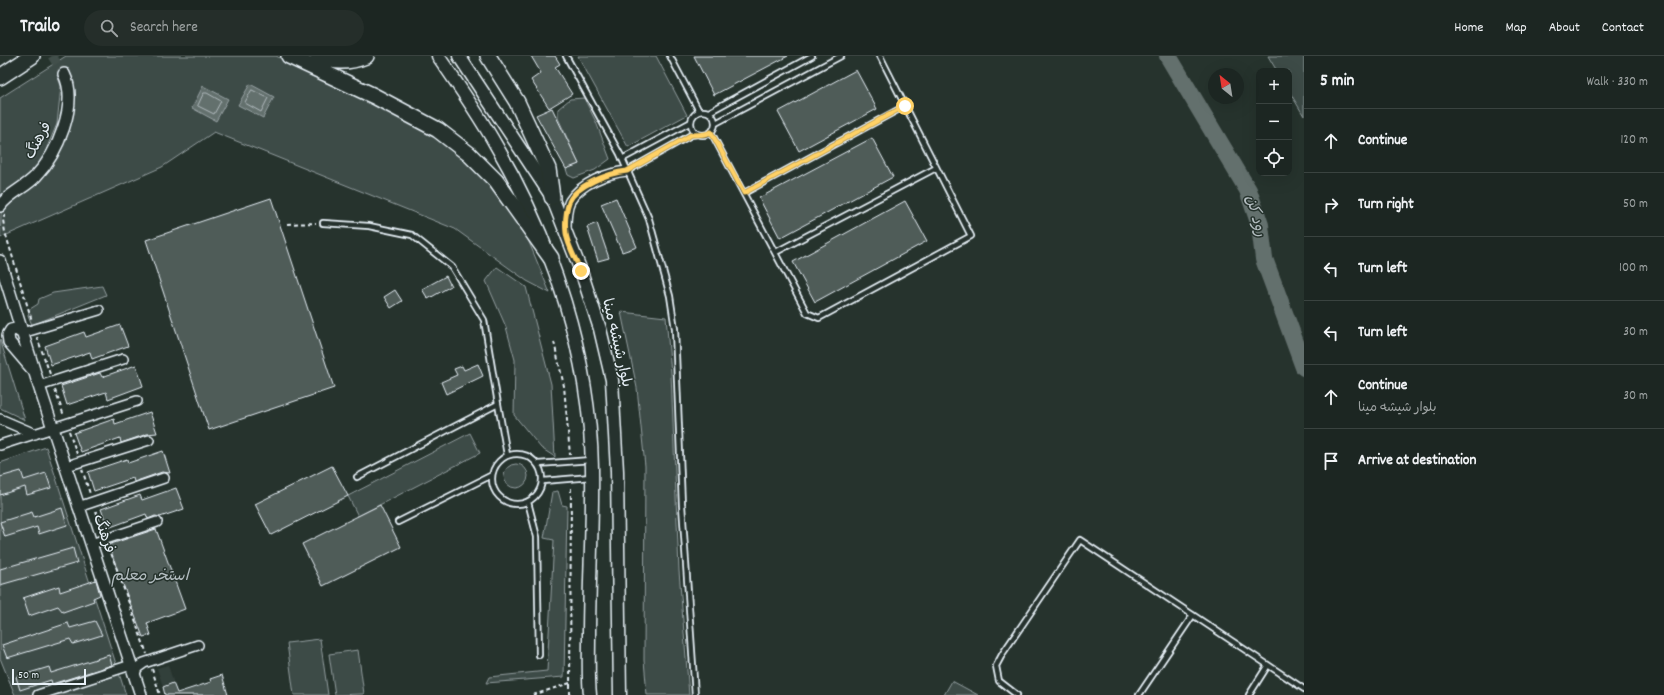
<!DOCTYPE html>
<html lang="en">
<head>
<meta charset="utf-8">
<style>
	:root { --surface:#1c2622; --page:#252e2a; --text:#f1f3f6; --muted:#a0a5a5; --line:#3a4340 }
	body { margin:0; font-family:Dekko,"Playpen Sans Arabic",sans-serif; background:var(--page); color:var(--text) }
	.controls { position:absolute; right:12px; top:12px; display:grid; overflow:hidden; border-radius:8px; box-shadow:0 4px 16px #0002 }
	.controls button { width:36px; height:36px; display:grid; place-items:center; padding:0; border:0; border-bottom:1px solid var(--line); background:var(--surface); color:var(--text); font:20px sans-serif }
	.compass { position:absolute; left:1208px; top:12px; width:36px; height:36px; border-radius:50%; background:var(--surface); box-shadow:0 4px 16px #0002; rotate:330deg }
	.scale { position:absolute; left:12px; bottom:10px; width:74px; box-sizing:border-box; padding-left:4px; border:2px solid #e8f1f8; border-top:0; font-size:11px; line-height:14px; white-space:nowrap; color:#e8f1f8; -webkit-text-stroke:3px #26332d; paint-order:stroke }
	.stop { position:absolute; width:12px; height:12px; margin:-9px; border:3px solid #ffd166; border-radius:50%; background:#fff }
	.stop.end { background:#ffd166; border-color:#fff; box-shadow:0 1px 4px #0008 }
	.list { margin:0; padding:0; list-style:none }
	h2 { display:flex; justify-content:space-between; align-items:center; height:52px; margin:0; padding:0 16px; font-size:17px }
	h2 small { font-size:13px; font-weight:400; color:var(--muted) }
	.list li { display:grid; grid-template-columns:26px 1fr auto; gap:12px; align-items:center; box-sizing:border-box; height:64px; padding:0 16px; border-top:1px solid var(--line) }
	.list b { display:block; font-size:15px; white-space:nowrap }
	.list p { margin:0; font-size:13px; white-space:nowrap; color:var(--muted) }
	.list em { font-size:13px; font-style:normal; color:var(--muted) }
	.icon { flex:none; width:22px; height:22px; fill:none; stroke:currentColor; stroke-width:2; stroke-linecap:round; stroke-linejoin:round }
	.map { position:relative; flex:none; width:1304px; height:639px; overflow:hidden }
	header { display:flex; align-items:center; gap:24px; box-sizing:border-box; height:56px; padding:0 20px; background:var(--surface); border-bottom:1px solid var(--line) }
	header strong { font-size:19px }
	nav { display:flex; gap:22px; margin-inline-start:auto; font-size:14px }
	.search { width:280px; height:36px; background:var(--page); display:flex; align-items:center; gap:10px; box-sizing:border-box; padding:0 14px; border-radius:22px; color:var(--muted); font-size:15px }
	main { display:flex }
	aside { flex:1; background:var(--surface) }
	.map>svg:first-child { display:block }
</style>
</head>
<body>
<header>
<strong>Trailo</strong>
<div class="search"><svg class="icon" aria-label="search" viewBox="0 0 24 24"><circle cx="10" cy="10" r="6"/><path d="M15 15l6 6"/></svg>Search here</div>
<nav><a>Home</a><a>Map</a><a>About</a><a>Contact</a></nav>
</header>
<main>
<div class="map">
<svg width="1304" height="639" viewBox="0 0 1304 639">
	<rect width="100%" height="100%" fill="#26332d"/>
	<filter id="ink" filterUnits="userSpaceOnUse"><feTurbulence type="fractalNoise" baseFrequency=".025" numOctaves="2"/><feDisplacementMap in="SourceGraphic" scale="8" xChannelSelector="R" yChannelSelector="G"/><feConvolveMatrix kernelMatrix="1 2 1 2 8 2 1 2 1" color-interpolation-filters="sRGB"/></filter>
	<g filter="url(#ink)">
		<path fill="#333f3a" d="M168 609 176 634 165 637 157 612Z"/>
		<path fill="#3e4b47" stroke="#939ea0" d="M66 0H276L404 61 439 81 482 117 524 174 550 237 527 225 455 173 214 76 162 111 0 182 1 157 6 149 41 122 73 41 72 23 65 14 57 19 61 30 57 68 39 110 0 145V42Z
			M578 0H656L687 59 628 91Z
			M1268 0H1304V60L1289 35V15H1277Z
			M584 42 596 66 610 103 595 114 574 122 568 119 566 113 579 108 558 62V53L570 43Z
			M497 211 526 231 551 328 555 401 541 392 514 359 515 304 506 271 486 225Z
			M102 230 106 239 32 269 28 259 30 253 38 248 39 243 53 237Z
			M621 256 666 261 671 317 679 515 689 639H647L644 604 645 410 637 332Z
			M0 283 25 364 0 352Z
			M470 377 480 397 358 460 348 440Z
			M46 391 126 639H15L0 602V407Z
			M504 420a12 12 0 1 1 24 0a12 12 0 1 1-24 0Z
			M558 435 562 449 567 450 564 621 486 627 489 621 547 615 554 484 544 482 552 436Z
			M320 583 328 639H294L287 587Z
			M358 594 364 638 335 639 329 598Z
			M952 625 978 639H944Z"/>
		<path fill="#636f6d" stroke="#98a3a5" d="M250 28 274 41 263 62 238 49Z
			M203 30 228 43 216 65 192 52Z"/>
		<g fill="none" stroke-linecap="round" stroke-linejoin="round">
			<path stroke="#b3bdc0" stroke-width="1" d="M252 34 268 42 261 56 245 47Z
				M204 37H207L221 45 214 58 198 50Z"/>
			<path stroke="#636f6d" stroke-width="18" d="M1168 0 1248 134 1260 169 1264 203 1304 311"/>
		</g>
		<path fill="#505c59" stroke="#e8f1f8" d="M531 0H555L560 8 555 11 572 38 549 52 531 24 541 17Z
			M694 0H788L714 39Z
			M856 14 877 53 799 95 778 56Z
			M552 52 579 108 566 113 536 59Z
			M872 82 893 121 780 182 759 142Z
			M271 142 334 332 209 374 146 184Z
			M616 142 637 191 622 196 601 148Z
			M905 145 927 185 815 246 793 206Z
			M597 167 609 202 598 205 587 171Z
			M446 220 451 230 428 243 422 233Z
			M395 234 402 245 391 252 384 241Z
			M120 269 128 290 92 303 90 296 51 309 45 290 84 276 86 281Z
			M478 308 483 320 446 338 441 326 457 319 454 313 462 310 464 314Z
			M136 309 143 330 108 343 106 336 67 349 61 330 100 317 102 321Z
			M150 356 157 377 147 378 121 387 120 382 81 396 74 377 114 363 115 368Z
			M163 395 170 417 162 416 134 426 133 422 94 435 88 416 127 403 128 407Z
			M332 410 348 440 271 479 255 448Z
			M21 415 24 424 46 417 51 432 27 439 25 431 0 439V421Z
			M176 432 184 453 160 461 155 460 148 463 146 458 108 472 101 453 140 439 142 444Z
			M380 449 401 491 323 530 302 488Z
			M62 452 67 469 39 478 37 471 5 481 0 466 32 456 34 461Z
			M156 473 185 553 147 567 151 579 143 581 108 489Z
			M73 492 77 507 0 529V513Z
			M96 524 100 539 93 542 94 545 63 556 58 550 29 560 23 542 59 530 60 536Z
			M95 565 102 579 73 588 70 583 7 602 2 589 68 567 70 572Z
			M109 599 112 609 52 628 51 624 20 634 16 621 49 611 51 617Z
			M222 619 228 639H165L163 631 173 627 177 637 211 626 210 623Z"/>
		<g fill="none" stroke-linecap="round" stroke-linejoin="round">
			<path stroke="#43504b" stroke-width="9" stroke-dasharray="9 4.5" stroke-linecap="butt" d="M52 0 64 18"/>
			<defs>
				<path id="service" d="M566 0 620 98 649 163 670 240 675 273 682 449 695 639
					M670 0 699 55
					M691 67a12 12 0 1 1 24 0a12 12 0 1 1-24 0Z
					M709 56 812 0
					M716 67 841 0
					M711 76 807 257 819 262 971 180 880 0
					M622 103 691 66
					M627 115 691 79 698 78
					M744 137 905 50
					M323 167 369 170 412 179 452 211 484 264 498 348
					M776 196 936 112
					M492 423a25 25 0 1 1 50 0a25 25 0 1 1-50 0Z
					M538 408 591 404
					M357 421 498 348 507 399
					M543 425 591 421
					M528 446 537 481 539 599
					M398 466 492 419
					M1017 639 999 625 996 610 1003 597 1080 484 1304 633
					M1139 639 1193 559
					M1249 639 1268 609"/>
				<path id="minor" d="M566 173C566 165 566 152 570 145 581 127 607 117 627 115
					M22 277 99 254
					M39 330 123 303
					M0 363 35 378
					M0 389 137 345
					M67 410 149 384
					M78 451 164 422
					M91 488 157 466
					M135 618 137 612 144 607 198 589
					M38 639 131 609"/>
				<path id="tertiary" d="M0 150C9 137 25 132 36 120 57 98 79 48 64 18
					M0 205 39 330 141 639
					M22 277 16 273 11 274 8 279 9 286 32 313"/>
				<path id="secondary" d="M438 0C459 30 479 59 497 91 553 187 590 300 592 412 593 468 589 525 589 581 589 601 588 620 590 639
					M459 0 552 141 581 215 600 273 612 324 617 415 620 639"/>
				<path id="trunk" d="M289 0 374 40 438 74 469 98 496 125 551 202
					M318 0C334 7 349 7 366 0
					M488 0 517 46 548 113 552 141
					M0 21 32 0"/>
			</defs>
			<use href="#service" stroke="#e8f1f8" stroke-width="8"/>
			<use href="#minor" stroke="#e8f1f8" stroke-width="12"/>
			<use href="#tertiary" stroke="#e8f1f8" stroke-width="14"/>
			<use href="#secondary" stroke="#e8f1f8" stroke-width="15"/>
			<use href="#trunk" stroke="#e8f1f8" stroke-width="18"/>
			<path stroke="#e8f1f8" stroke-width="2" stroke-dasharray="4 3" stroke-linecap="butt" d="M5 158 3 164 5 176 32 265
				M287 168 316 167
				M37 281 50 318
				M554 286 564 330 570 399
				M55 334 64 360
				M69 375 77 398
				M82 413 90 438
				M96 455 103 475
				M109 491 147 598
				M152 613 160 639
				M533 639 570 627
				M570 639 571 430"/>
			<use href="#service" stroke="#26332d" stroke-width="4.5"/>
			<use href="#minor" stroke="#26332d" stroke-width="9"/>
			<use href="#tertiary" stroke="#26332d" stroke-width="11"/>
			<use href="#secondary" stroke="#26332d" stroke-width="12"/>
			<use href="#trunk" stroke="#26332d" stroke-width="15"/>
		</g>
	</g>
	<g fill="none" stroke-linecap="round" stroke-linejoin="round" filter="url(#ink)">
		<path stroke="#ffd166" stroke-width="5" d="M581 215C576 204 567 188 566 177 565 168 566 155 569 146 576 129 609 117 627 115L691 79C698 78 704 80 711 76L744 137 905 50"/>
	</g>
	<g text-anchor="middle" dominant-baseline="central" stroke-width="3" stroke-linejoin="round" paint-order="stroke">
		<g font-size="15" fill="#e8f1f8" stroke="#26332d">
			<text transform="translate(39 85) rotate(-61)">فرهنگ</text>
			<text transform="translate(616 287) rotate(77)">بلوار شیشه مینا</text>
			<text transform="translate(103 478) rotate(71)">فرهنگ</text>
		</g>
		<g font-size="16" font-style="italic" fill="#b3bdc0" stroke="#26332d">
			<text transform="translate(1255 160) rotate(75)">رود کن</text>
			<text x="150" y="520">استخر معلم</text>
		</g>
	</g>
</svg>
<div class="controls">
<button>+</button>
<button>−</button>
<button><svg class="icon" aria-label="locate" viewBox="0 0 24 24"><circle cx="12" cy="12" r="6"/><path d="M12 2v4M12 18v4M2 12h4M18 12h4"/></svg></button>
</div>
<svg class="compass" viewBox="-18 -18 36 36"><path d="M0-13l5 13h-10z" fill="#e53935"/><path d="M0 13l5-13h-10z" fill="#a0a5a5"/></svg>
<div class="scale">50 m</div>
<div class="stop" style="left:905px;top:50px"></div>
<div class="stop end" style="left:581px;top:215px"></div>
</div>
<aside>
<h2>5 min<small>Walk · 330 m</small></h2>
<ul class="list">
<li><svg class="icon" aria-label="ahead" viewBox="0 0 24 24"><path d="M12 20V5M6 11l6-6 6 6"/></svg><div><b>Continue</b></div><em>120 m</em></li>
<li><svg class="icon" aria-label="right" viewBox="0 0 24 24"><path d="M7 20v-9h11M14 6l5 5-5 5"/></svg><div><b>Turn right</b></div><em>50 m</em></li>
<li><svg class="icon" aria-label="left" viewBox="0 0 24 24"><path d="M17 20v-9H6M10 6l-5 5 5 5"/></svg><div><b>Turn left</b></div><em>100 m</em></li>
<li><svg class="icon" aria-label="left" viewBox="0 0 24 24"><path d="M17 20v-9H6M10 6l-5 5 5 5"/></svg><div><b>Turn left</b></div><em>30 m</em></li>
<li><svg class="icon" aria-label="ahead" viewBox="0 0 24 24"><path d="M12 20V5M6 11l6-6 6 6"/></svg><div><b>Continue</b><p>بلوار شیشه مینا</p></div><em>30 m</em></li>
<li><svg class="icon" aria-label="arrive" viewBox="0 0 24 24"><path d="M6 21V4h12l-3 4 3 4H6"/></svg><div><b>Arrive at destination</b></div></li>
</ul>
</aside>
</main>
</body>
</html>
